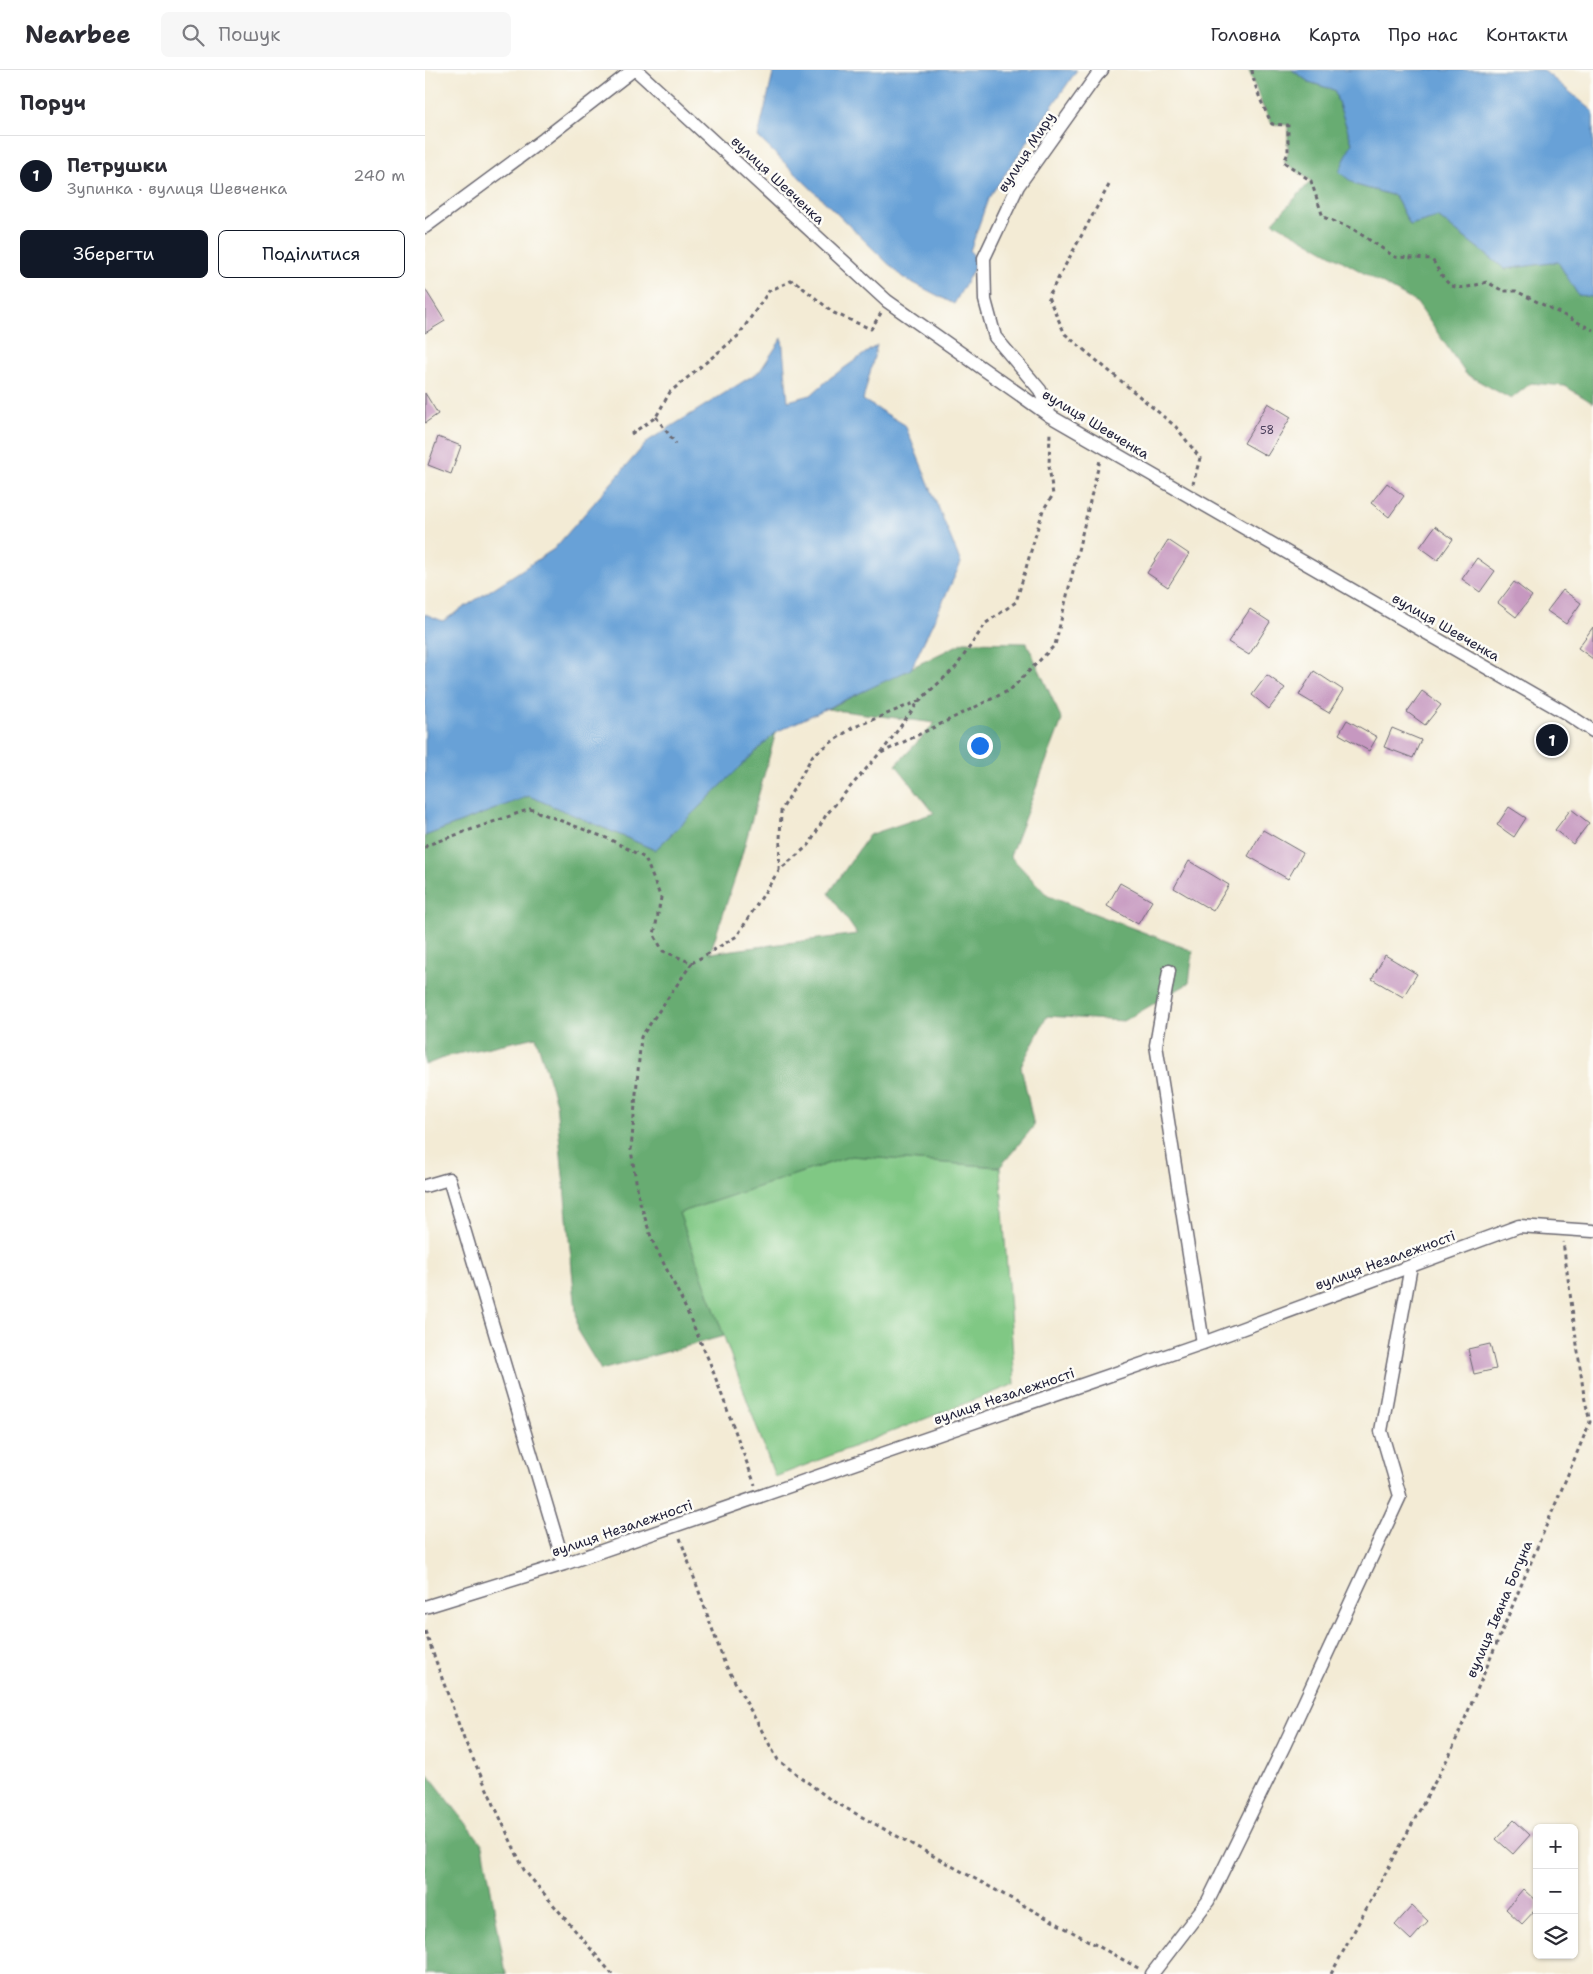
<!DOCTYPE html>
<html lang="uk">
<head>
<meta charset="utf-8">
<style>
	:root { --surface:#fff; --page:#f7f7f7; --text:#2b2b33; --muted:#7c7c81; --line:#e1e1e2; --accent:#111827 }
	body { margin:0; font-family:"Shantell Sans",sans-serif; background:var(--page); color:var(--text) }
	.controls { position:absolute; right:15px; bottom:15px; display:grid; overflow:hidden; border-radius:8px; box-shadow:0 1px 4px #0004 }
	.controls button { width:45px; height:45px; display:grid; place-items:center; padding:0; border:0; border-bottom:1px solid var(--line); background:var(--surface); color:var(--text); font:25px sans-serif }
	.you { position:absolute; left:554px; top:675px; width:18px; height:18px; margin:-12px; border:4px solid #fff; border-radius:50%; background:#1a73e8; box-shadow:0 0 0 8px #1a73e833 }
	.badge { display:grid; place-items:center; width:32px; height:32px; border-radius:50%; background:var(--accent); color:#fff; font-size:16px; font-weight:700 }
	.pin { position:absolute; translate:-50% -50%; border:2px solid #fff; box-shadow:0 1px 5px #0006 }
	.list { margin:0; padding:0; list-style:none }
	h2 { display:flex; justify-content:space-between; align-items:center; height:65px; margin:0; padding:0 20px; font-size:21px }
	h2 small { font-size:16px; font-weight:400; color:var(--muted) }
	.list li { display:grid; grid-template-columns:32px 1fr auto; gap:15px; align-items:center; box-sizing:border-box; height:80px; padding:0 20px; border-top:1px solid var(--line) }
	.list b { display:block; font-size:19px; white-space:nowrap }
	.list p { margin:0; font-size:16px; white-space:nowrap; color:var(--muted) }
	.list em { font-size:16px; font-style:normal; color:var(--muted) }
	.actions { display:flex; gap:10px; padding:15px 20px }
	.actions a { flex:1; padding:11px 0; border:1px solid var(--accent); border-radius:8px; text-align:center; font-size:18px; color:var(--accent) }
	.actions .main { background:var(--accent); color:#fff }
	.icon { flex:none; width:28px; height:28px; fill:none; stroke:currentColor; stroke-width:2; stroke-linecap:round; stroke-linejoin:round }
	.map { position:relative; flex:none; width:1168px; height:1904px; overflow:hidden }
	header { display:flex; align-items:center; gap:30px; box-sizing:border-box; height:70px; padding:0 25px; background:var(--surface); border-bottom:1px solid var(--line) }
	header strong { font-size:24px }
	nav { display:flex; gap:28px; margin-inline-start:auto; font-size:18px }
	.search { width:350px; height:45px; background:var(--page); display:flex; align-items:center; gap:12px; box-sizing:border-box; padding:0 18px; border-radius:8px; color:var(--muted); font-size:19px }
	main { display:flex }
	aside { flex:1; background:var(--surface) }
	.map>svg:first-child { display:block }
</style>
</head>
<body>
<header>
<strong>Nearbee</strong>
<div class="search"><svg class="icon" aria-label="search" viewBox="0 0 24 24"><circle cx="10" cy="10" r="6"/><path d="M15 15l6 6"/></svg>Пошук</div>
<nav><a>Головна</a><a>Карта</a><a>Про нас</a><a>Контакти</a></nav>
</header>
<main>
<aside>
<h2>Поруч<small></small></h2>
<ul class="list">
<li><span class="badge">1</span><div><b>Петрушки</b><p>Зупинка · вулиця Шевченка</p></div><em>240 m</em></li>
</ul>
<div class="actions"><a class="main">Зберегти</a><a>Поділитися</a></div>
</aside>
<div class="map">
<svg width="1168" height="1904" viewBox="0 0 1168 1904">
	<rect width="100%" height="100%" fill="#fdfcf7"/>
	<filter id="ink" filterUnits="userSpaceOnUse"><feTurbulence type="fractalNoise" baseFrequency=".02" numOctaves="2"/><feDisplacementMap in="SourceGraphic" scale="10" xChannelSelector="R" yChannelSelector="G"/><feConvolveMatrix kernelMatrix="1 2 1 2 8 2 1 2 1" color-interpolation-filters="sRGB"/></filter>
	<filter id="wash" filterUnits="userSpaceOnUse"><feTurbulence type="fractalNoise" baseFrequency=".0096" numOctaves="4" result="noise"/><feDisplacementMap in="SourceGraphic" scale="20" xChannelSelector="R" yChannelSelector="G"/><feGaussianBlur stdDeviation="1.12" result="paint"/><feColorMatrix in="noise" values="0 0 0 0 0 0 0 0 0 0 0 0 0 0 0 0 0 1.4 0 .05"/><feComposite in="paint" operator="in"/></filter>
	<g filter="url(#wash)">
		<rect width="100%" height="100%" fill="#f3ebd5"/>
		<path fill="#80c884" stroke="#517560" d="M426 1086 575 1097 590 1314 350 1407 254 1143Z"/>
		<path fill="#68ac72" stroke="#456756" d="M824 0H867L884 12 909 20 927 73 931 115 970 126 985 155 1013 147 1080 199 1133 192 1153 225 1168 227V333L1140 316 1106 313 1086 329 1041 304 992 233 848 152 886 111 859 92 863 83V55L847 54 837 35Z
			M539 572 602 573 637 650 585 786 623 826 768 881 764 913 699 951 622 946 596 996 609 1056 575 1097 426 1086 254 1143 299 1266 176 1300 153 1262 131 1033 111 967 23 986 0 995V766L104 726 230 780 351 662 313 799 285 883 432 864 404 823 444 765 509 743 471 695 510 653 402 639Z
			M0 1700 58 1775 81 1904H0Z"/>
		<path fill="#67a1d7" stroke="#446289" d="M349 0H652L563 129 545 181 553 191 529 234 477 207 333 67Z
			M867 0H1118L1168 41V227L1153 225 1133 192 1080 199 1013 147 985 155 970 126 931 115 914 102 927 73 909 20 884 12Z
			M357 268 363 331 386 325 405 308 452 275 438 330 480 355 536 493 486 599 351 662 230 780 104 726 0 766V544L18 551 129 479 223 371 335 301Z"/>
		<g id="blocks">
			<path fill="#c698c0" d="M0 219 20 251 0 263Z
				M0 323 13 344 0 353Z
				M843 333 866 347 842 386 819 373Z
				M13 367 36 376 26 404 3 395Z
				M962 413 979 426 964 447 946 433Z
				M1010 456 1028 469 1013 490 995 477Z
				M743 470 764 484 743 517 722 503Z
				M1052 488 1070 501 1055 522 1037 509Z
				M1089 512 1107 526 1091 547 1073 533Z
				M1138 520 1156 533 1141 554 1122 541Z
				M825 539 845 552 824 585 803 572Z
				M1168 557V589L1153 578Z
				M889 601 918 620 904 643 874 625Z
				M842 605 860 618 844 639 827 625Z
				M997 621 1016 635 1000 655 982 642Z
				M922 650 952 667 944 681 914 664Z
				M967 658 996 670 988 688 959 677Z
				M1084 737 1101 748 1089 767 1072 755Z
				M1146 739 1164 753 1148 774 1130 760Z
				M838 760 878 783 863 809 823 786Z
				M764 791 804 815 788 841 749 818Z
				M695 813 727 831 713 854 682 836Z
				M960 885 992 904 978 927 947 909Z
				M1065 1274 1071 1299 1049 1304 1043 1279Z
				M1089 1750 1105 1765 1088 1784 1071 1769Z
				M1098 1819 1112 1832V1838L1097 1854 1081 1839Z
				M987 1836 1003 1851 986 1870 970 1855Z"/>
		</g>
	</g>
	<g filter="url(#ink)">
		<use href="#blocks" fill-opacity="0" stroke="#6b6871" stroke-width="1"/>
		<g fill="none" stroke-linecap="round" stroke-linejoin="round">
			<defs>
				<path id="street" d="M211 0 462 231 625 346 1139 642 1168 661
					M0 157 119 69 208 0
					M625 346 615 320 570 267 560 230 559 188 593 116 672 5 677 0
					M744 901 731 975 778 1273
					M0 1116 24 1109 139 1494
					M0 1537 139 1494 778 1273 1094 1156 1168 1161
					M727 1904 783 1831 859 1676 975 1426 956 1361 986 1196"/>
			</defs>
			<use href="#street" stroke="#6b6871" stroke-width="15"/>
			<path stroke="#6b6871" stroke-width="3" stroke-dasharray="4 4" stroke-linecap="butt" d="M827 0C830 20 838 36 847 54L863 55V83L859 92 886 111 898 147 928 159 970 187 1007 189C1025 221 1027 222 1062 212L1078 221H1091L1168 260
				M684 115 623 227 640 264 751 357 775 388 768 414
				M231 347 251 374
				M206 364 231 347 245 322 313 266 344 221 368 210 409 243 446 259 456 243
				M456 683 494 631 531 597 561 553 591 532 618 440 628 425 624 396 625 362
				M0 778 2 775 105 739 184 769 220 788 236 828 229 865 238 881 267 893 312 866 354 800 384 775 401 745 454 684 585 620 630 575 675 390
				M354 800 356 741 388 685 427 658 494 631
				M267 893 216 967 206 1080 214 1129 227 1170 256 1228 285 1293 330 1415
				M255 1468 299 1592 353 1690 406 1730 715 1899
				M0 1561 39 1669 99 1800 187 1904
				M906 1904 1025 1684 1165 1352 1159 1326 1138 1172"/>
			<use href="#street" stroke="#fff" stroke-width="12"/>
		</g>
	</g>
	<g text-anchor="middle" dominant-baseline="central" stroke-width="5" stroke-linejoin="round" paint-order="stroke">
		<g font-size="11" fill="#4b405c">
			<text x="842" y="360">58</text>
		</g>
		<g font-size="14" fill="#22223b" stroke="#fdfcf7">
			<text transform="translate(601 82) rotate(-57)">вулиця Миру</text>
			<text transform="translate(353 110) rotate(43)">вулиця Шевченка</text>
			<text transform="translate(671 354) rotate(31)">вулиця Шевченка</text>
			<text transform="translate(1021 557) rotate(30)">вулиця Шевченка</text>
			<text transform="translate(960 1190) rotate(-20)">вулиця Незалежності</text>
			<text transform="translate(579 1326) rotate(-19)">вулиця Незалежності</text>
			<text transform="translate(197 1458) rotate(-19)">вулиця Незалежності</text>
			<text transform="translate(1074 1539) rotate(-67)">вулиця Івана Богуна</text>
		</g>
	</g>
</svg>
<div class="controls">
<button>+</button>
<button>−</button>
<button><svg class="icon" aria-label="layers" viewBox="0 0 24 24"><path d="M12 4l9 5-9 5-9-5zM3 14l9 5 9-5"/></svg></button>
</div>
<div class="you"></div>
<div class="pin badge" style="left:1127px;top:670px">1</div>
</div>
</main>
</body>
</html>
